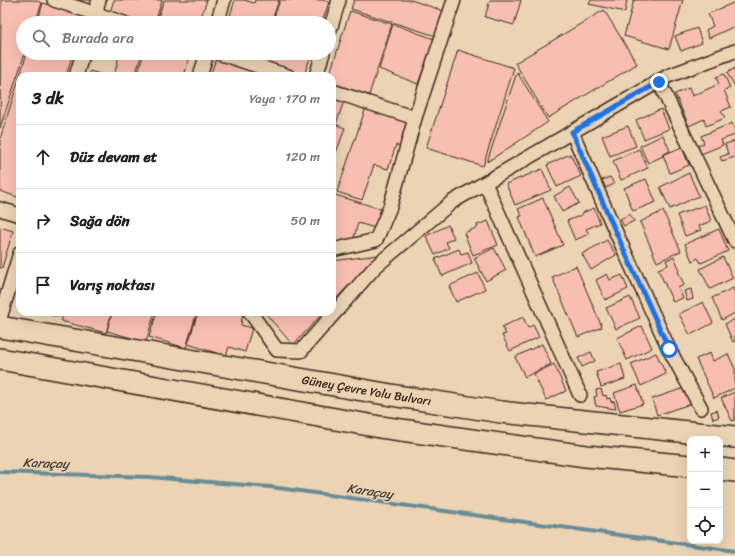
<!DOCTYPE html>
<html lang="tr">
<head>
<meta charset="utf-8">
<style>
	:root { --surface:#fff; --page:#f6f6f6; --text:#202124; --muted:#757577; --line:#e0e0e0 }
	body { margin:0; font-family:Sriracha,sans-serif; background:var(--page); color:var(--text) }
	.controls { position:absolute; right:12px; bottom:12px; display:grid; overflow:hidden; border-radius:8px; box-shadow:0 4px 16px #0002 }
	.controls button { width:36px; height:36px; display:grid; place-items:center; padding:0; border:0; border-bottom:1px solid var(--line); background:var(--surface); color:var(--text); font:20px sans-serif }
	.stop { position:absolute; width:12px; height:12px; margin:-9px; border:3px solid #1a73e8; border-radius:50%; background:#fff }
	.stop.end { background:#1a73e8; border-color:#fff; box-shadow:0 1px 4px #0008 }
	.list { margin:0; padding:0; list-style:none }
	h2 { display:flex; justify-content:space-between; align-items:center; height:52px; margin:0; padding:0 16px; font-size:17px }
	h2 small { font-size:13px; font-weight:400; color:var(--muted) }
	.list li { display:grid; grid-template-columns:26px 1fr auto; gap:12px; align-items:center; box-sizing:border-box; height:64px; padding:0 16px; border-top:1px solid var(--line) }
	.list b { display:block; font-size:15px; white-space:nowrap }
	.list em { font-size:13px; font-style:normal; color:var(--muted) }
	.icon { flex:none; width:22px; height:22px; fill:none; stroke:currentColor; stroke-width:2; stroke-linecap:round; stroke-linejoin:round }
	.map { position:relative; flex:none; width:735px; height:556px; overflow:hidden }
	.search { position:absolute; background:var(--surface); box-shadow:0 4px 16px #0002; left:16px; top:16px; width:320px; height:44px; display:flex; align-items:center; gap:10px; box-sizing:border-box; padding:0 14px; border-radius:22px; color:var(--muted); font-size:15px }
	.panel { position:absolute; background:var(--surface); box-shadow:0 4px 16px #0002; left:16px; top:72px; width:320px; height:244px; border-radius:12px }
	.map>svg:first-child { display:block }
</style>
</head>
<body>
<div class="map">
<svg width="735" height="556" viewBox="0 0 735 556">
	<rect width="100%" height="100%" fill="#ebd3b3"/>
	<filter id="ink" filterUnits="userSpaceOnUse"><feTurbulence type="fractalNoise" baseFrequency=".025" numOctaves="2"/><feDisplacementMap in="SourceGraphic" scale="8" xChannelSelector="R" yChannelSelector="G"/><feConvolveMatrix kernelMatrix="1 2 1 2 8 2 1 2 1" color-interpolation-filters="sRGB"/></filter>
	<g filter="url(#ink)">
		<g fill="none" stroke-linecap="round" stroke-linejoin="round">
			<path stroke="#678c96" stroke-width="4" d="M0 472 149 477 271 487 735 551"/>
		</g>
		<path fill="#f8beb2" stroke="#3b2a1e" d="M1 0H34L42 3 35 23H23V53H25L0 128Z
			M72 0H92L90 6Z
			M114 0H162L155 23H145L110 12Z
			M164 0H207L199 23H156Z
			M235 0H244L254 3 255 0H279L271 23H226L228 22Z
			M280 0H323L329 2 322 23H272Z
			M354 0H411L444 11 436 36 351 9Z
			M490 0H521L514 25 485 17Z
			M591 0H627L625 12 589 4Z
			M634 0H683L669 49 624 36Z
			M735 2V26L709 38 706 30 713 26 708 14Z
			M43 3 85 16 83 23H37Z
			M604 10 637 64 548 118 515 63Z
			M350 11 392 24 369 95 332 83V76H329Z
			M393 24 434 39 418 84 379 69Z
			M697 28 702 43 681 51 675 36Z
			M458 50 514 68 483 166 426 148Z
			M27 53H73L66 76H20V198L0 191V139Z
			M108 53H142L135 76H114L119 56Z
			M144 53H191L184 76H137Z
			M238 53H262L260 60Z
			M263 53H312L304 75 260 61Z
			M216 59 259 72 258 76H210Z
			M735 68V86L727 73Z
			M90 71 106 76H89Z
			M517 72 548 122 487 162Z
			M724 74 730 88 724 90 731 107 721 111 725 118 706 126 704 119 689 126 675 94 689 88 692 96 719 84 716 77Z
			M332 98 344 101 336 124 332 123Z
			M366 107 409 121 400 147 396 145 388 169 374 165 362 200 337 192Z
			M661 109 669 129 644 139 636 120Z
			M332 123 345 128 336 153 332 152Z
			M732 123 735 130V135L721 140 723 145 701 154 698 146 704 143 701 136Z
			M628 126 636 146 610 156 602 136Z
			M663 135 670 151 662 155 663 156 648 163 640 146Z
			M735 141V157L722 161 720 157 728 154 725 144Z
			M682 147 689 165 670 173 663 155Z
			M639 149 648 168 621 180 613 161Z
			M570 154 581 176 557 187 547 165Z
			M542 169 551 190 515 205 506 184Z
			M689 173 699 196 670 209 660 187Z
			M610 177 614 184 606 188 602 180Z
			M646 179 656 202 633 211 624 188Z
			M570 187 579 203 562 212 554 196Z
			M332 194 381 209 375 228 358 223 353 241 332 243Z
			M543 198 563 245 535 257 519 217 522 216 518 209Z
			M705 205 711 221 699 226 701 230 685 236 677 215Z
			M594 208 600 223 586 229 589 234 575 240 567 221 582 215V213Z
			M663 211 681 251 657 262 640 222Z
			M630 214 634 221 624 226 620 219Z
			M488 221 498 245 473 255 464 233 478 227 477 225Z
			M448 225 454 238 446 242 449 248 435 255 426 236Z
			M0 227 13 231 2 268H0Z
			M719 229 728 251 701 263 698 258 692 261 685 244Z
			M607 240 616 255 591 270 582 254Z
			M494 248 506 270 486 281 474 258Z
			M459 249 461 254 468 252 472 263 442 276 435 259Z
			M378 255 332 303V261Z
			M674 257 680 270 678 271 684 285 678 288 683 298 673 302 658 269 668 265 666 260Z
			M723 257 733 278 710 289 700 269Z
			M576 266 602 327 578 337 552 277Z
			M478 273 485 289 456 302 449 286Z
			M607 274 610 280 622 275 628 289 605 300 596 280Z
			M733 288 735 293V313L722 320 712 298Z
			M691 289 693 299 687 301 684 291Z
			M630 297 640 318 616 329 606 308Z
			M703 302 713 323 690 335 679 314Z
			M41 312H59L58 317Z
			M64 312H112L106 333 61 321Z
			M112 312H155L146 342 107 331Z
			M157 312H197L186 348 149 337Z
			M198 312H243L241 325 252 328 245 352 229 347 226 356 188 344Z
			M264 312H324L293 345Z
			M523 317 528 328 533 325 539 337 510 351 502 335 506 334 502 327Z
			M735 319V341L733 342 725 324Z
			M642 326 652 348 627 360 617 338Z
			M542 344 551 364 525 377 515 357Z
			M591 352 595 361 582 367 578 358Z
			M656 353 666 374 641 386 631 364Z
			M710 353 713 361 728 354 735 369V388L714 398 696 359Z
			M554 364 566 391 546 400 534 374Z
			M621 364 625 379 601 387 596 372Z
			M637 385 643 404 620 411 614 393Z
			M684 388 690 404 657 415 652 399Z
			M601 389 603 396 606 395 607 399 610 398 611 402 614 401 616 409 596 406 594 397 597 396 596 390Z
			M735 392V420L732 421 721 398Z
			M717 410 719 417 713 419 711 412Z"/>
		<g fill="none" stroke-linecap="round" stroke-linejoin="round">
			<defs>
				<path id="minor" d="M54 0 124 23
					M92 23 99 0
					M217 23 224 0
					M329 33 339 0
					M218 53 288 76
					M76 76 83 53
					M200 76 207 53
					M316 76 323 53
					M659 82 735 241
					M332 91 415 118
					M572 132 614 228 669 349 701 408
					M485 183 580 395
					M0 209 20 215
					M332 250 376 240 390 207 415 118 454 0
					M250 312 277 350 301 351 375 267 452 202 668 76 735 51
					M0 318 20 253"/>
				<g id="trunk">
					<path id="s1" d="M0 327 397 396 501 412 735 437"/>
					<path d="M0 359 380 427 586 456 690 466"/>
					<path d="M720 469 735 471"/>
				</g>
			</defs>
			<use href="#minor" stroke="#3b2a1e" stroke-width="16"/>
			<use href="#trunk" stroke="#3b2a1e" stroke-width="24"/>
			<use href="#minor" stroke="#ebd3b3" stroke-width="13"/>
			<use href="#trunk" stroke="#ebd3b3" stroke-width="21"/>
		</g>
	</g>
	<g fill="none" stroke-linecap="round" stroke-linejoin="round" filter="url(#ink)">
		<path stroke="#1a73e8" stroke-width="5" d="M659 82 572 132 614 228 669 349"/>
	</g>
	<g text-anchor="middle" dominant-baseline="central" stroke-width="3" stroke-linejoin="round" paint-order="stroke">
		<g font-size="12" fill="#3b2a1e" stroke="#ebd3b3">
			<text stroke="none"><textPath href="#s1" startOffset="372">Güney Çevre Yolu Bulvarı</textPath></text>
		</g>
		<g font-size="13" font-style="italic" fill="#46433c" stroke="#ebd3b3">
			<text transform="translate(46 463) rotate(2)">Karaçay</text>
			<text transform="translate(370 491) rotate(8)">Karaçay</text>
		</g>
	</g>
</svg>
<div class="controls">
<button>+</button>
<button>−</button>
<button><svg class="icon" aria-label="locate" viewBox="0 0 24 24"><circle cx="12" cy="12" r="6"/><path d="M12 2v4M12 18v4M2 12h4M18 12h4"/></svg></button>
</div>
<div class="stop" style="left:669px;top:349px"></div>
<div class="stop end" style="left:659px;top:82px"></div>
<div class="search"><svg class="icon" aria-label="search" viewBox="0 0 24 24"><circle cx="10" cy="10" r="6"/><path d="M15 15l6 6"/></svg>Burada ara</div>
<section class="panel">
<h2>3 dk<small>Yaya · 170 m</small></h2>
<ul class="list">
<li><svg class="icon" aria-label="ahead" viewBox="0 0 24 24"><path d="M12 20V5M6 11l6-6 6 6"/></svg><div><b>Düz devam et</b></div><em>120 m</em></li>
<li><svg class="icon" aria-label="right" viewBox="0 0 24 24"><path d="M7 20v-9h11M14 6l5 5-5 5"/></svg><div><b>Sağa dön</b></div><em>50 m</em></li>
<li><svg class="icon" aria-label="arrive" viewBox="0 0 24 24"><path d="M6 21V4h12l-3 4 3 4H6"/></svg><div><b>Varış noktası</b></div></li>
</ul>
</section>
</div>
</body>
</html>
